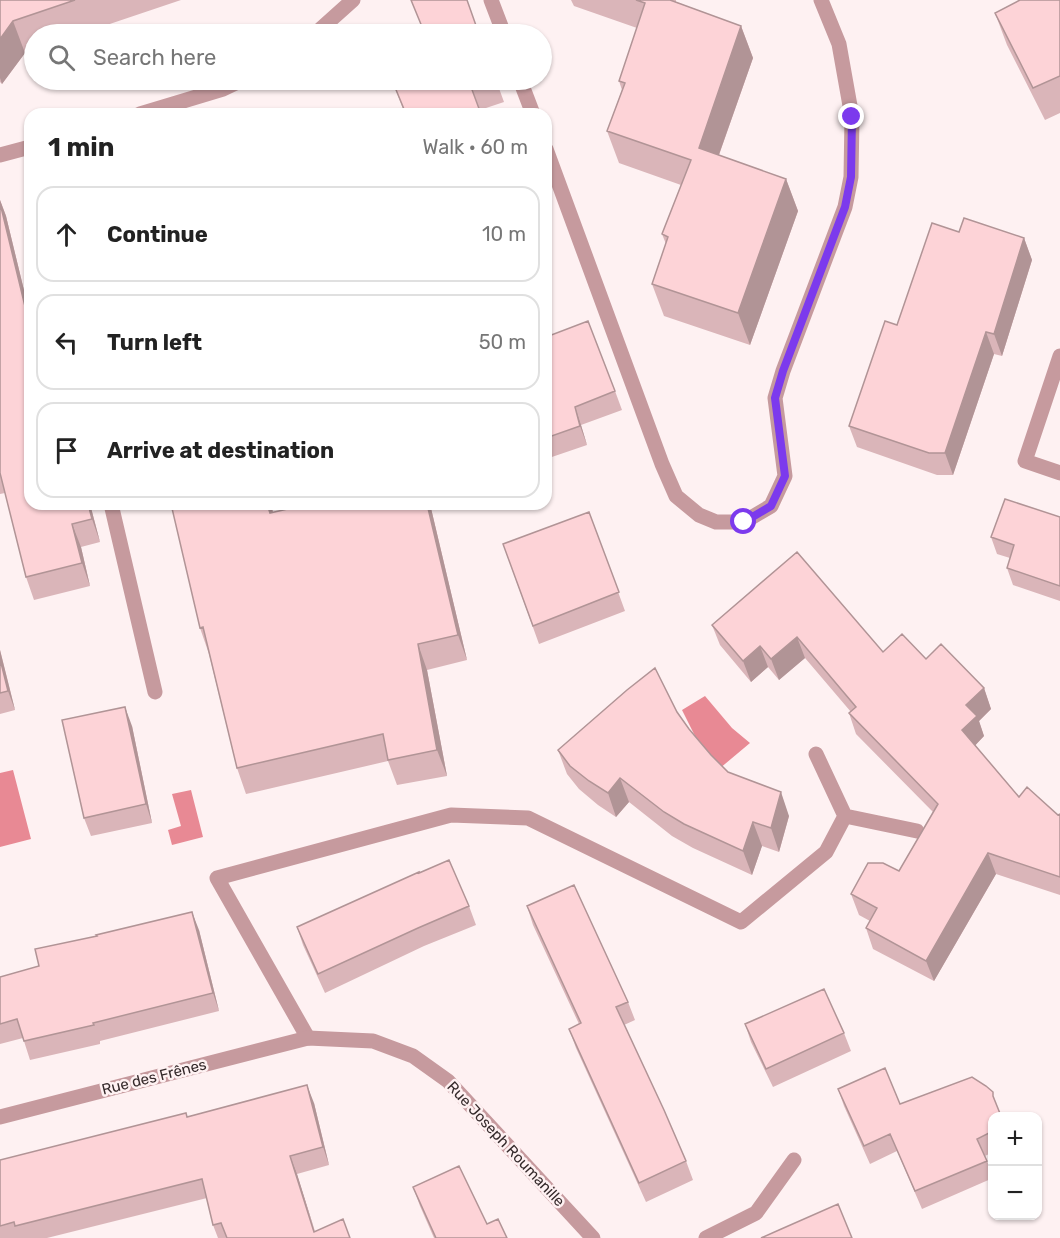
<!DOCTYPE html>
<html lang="en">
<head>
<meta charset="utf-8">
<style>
	:root { --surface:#fff; --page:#f6f6f6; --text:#222; --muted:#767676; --line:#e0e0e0 }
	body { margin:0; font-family:Rubik,sans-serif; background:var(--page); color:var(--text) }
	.controls { position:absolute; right:18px; bottom:18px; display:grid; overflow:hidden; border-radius:12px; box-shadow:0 2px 4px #0004 }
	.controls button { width:54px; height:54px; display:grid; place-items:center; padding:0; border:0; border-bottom:2px solid var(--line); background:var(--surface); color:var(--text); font:30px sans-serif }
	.stop { position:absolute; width:18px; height:18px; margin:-14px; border:4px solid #7c3aed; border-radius:50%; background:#fff }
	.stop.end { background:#7c3aed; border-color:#fff; box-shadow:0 2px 6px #0008 }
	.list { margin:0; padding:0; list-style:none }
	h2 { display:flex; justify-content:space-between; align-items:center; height:78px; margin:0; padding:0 24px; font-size:26px }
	h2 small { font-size:20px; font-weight:400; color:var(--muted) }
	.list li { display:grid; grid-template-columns:39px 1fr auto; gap:18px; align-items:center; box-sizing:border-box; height:96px; margin:0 12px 12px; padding:0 12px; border:2px solid var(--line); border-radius:18px }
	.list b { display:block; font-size:22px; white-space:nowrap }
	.list em { font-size:20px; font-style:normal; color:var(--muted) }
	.icon { flex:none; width:33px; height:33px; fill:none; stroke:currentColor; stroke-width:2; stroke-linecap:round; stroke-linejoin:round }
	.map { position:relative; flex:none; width:1060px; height:1238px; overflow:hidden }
	.search { position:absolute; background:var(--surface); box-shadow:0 2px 4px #0004; left:24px; top:24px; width:528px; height:66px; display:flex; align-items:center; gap:15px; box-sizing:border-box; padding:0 21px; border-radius:33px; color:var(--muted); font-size:22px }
	.panel { position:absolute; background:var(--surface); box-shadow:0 2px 4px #0004; left:24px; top:108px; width:528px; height:402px; border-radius:18px }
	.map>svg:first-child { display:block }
</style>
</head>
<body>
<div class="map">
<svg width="1060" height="1238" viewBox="0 0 1060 1238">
	<rect width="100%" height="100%" fill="#fef1f2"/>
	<path fill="#e88994" d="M705 696 732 728 750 743 719 769 696 738 682 710Z
		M13 770 31 839 0 847V773Z
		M191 790 203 837 172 845 168 830 181 826 172 794Z"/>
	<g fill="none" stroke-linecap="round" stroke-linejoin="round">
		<path stroke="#c69a9e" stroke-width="15" d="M491 0 504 34
			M520 80 533 114
			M546 149 662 464 676 496 699 515 716 522H744L771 506 785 476 775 398 783 371 845 207 851 177 852 117 839 44 821 0
			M111 504 155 692
			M816 754 845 816 917 831
			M308 1038 217 878 451 815 528 818 741 922 826 852 845 816"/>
		<path stroke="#c69a9e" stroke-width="15" d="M315 34 353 0
			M140 114 223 89 242 80
			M0 155 30 147
			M1060 356 1025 461 1060 473
			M0 1117 308 1038 373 1041 413 1056 448 1081 593 1238
			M706 1238 756 1213 794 1160"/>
	</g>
	<path fill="#dab5b9" d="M0 0H181L80 34H34V50L25 53 2 84 0 82Z
		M571 0H676V2L741 26 753 58 719 155 786 179 798 211 750 345 664 316 652 284 666 244 662 234 681 185 619 163 607 131 622 90 619 81 637 28 574 6Z
		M1060 0V113L1045 120 1007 45 995 13Z
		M392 80H496L504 102 480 110 481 114H405Z
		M0 200 6 216 30 315V504H90L100 542 81 547 90 586 34 600 26 577 5 493 0 494Z
		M959 232 1024 238 1032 260 1002 356 994 354 953 475H937L857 447 849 426 897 325Z
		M546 337 615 391 622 410 581 425 587 445 546 459Z
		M171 504H271L273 512 430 504 467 660 427 670 447 776 397 785 388 761 246 794 237 768 209 654 200 628Z
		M589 512 625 611 539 644 503 544Z
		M1060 517V601L1013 585 1007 568 1010 558 997 554 991 537Z
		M797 552 883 652 926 659 984 688 991 709 979 721 984 736 975 745 1019 797 1058 815 1060 814V895L996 874 934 981 873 949 866 928 870 921 859 915 851 894 899 871 933 812 856 734 849 713 851 712 805 658 779 680 768 667 751 682 720 645 712 625Z
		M0 650 15 710 0 714Z
		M677 712 689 729 711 755 728 772 789 816 779 852 762 846 752 875 693 848 672 836 629 802 616 817 598 805 579 789 567 774 558 750Z
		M132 726 152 823 91 836 84 818Z
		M469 906 476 925 424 946 325 993 303 945 297 927Z
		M527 906 628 1002 635 1020 624 1025 686 1161 693 1180 646 1202 576 1048 569 1029 579 1024 533 925Z
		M199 930 219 1011 100 1041V1044L30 1060 23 1038 0 1044V977L39 966 97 936Z
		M745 1024 844 1033 851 1051 773 1087 751 1042Z
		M838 1089 900 1104 999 1110 993 1116V1152L985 1156 993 1176V1178L922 1209 897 1151 870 1164 844 1106Z
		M314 1103 329 1165 297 1174 315 1232 350 1238H218L213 1225 207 1198 47 1238H0V1160L187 1117Z
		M413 1187 487 1224 507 1238H434L420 1206Z"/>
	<path fill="#b19496" d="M13 21 25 53 2 84 0 78V39Z
		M741 26 753 58 710 180 699 148Z
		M786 179 798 211 750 345 738 313Z
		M0 200 6 216 30 315V327L0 203Z
		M1024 238 1032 260 1002 356 994 334Z
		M986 332 994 354 953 475 945 453Z
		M575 407 581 425 587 445 580 426Z
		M88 504H90L100 542 92 519Z
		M267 504H271L279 539 270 513Z
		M427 504H430L467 660 458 635Z
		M72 524 81 547 90 586 82 563Z
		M797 637 805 658 779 680 771 659Z
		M418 644 427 670 447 776 437 750Z
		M760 646 768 667 751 682 743 661Z
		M0 650 15 710 8 691 0 659Z
		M984 688 991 709 979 721 984 736 970 751 962 730 966 705Z
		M125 707 132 726 152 823 146 804Z
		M620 778 629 802 616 817 608 793Z
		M781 792 789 816 779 852 771 828Z
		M753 822 762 846 752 875 743 851Z
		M988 853 996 874 934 981 926 961Z
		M192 912 199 930 219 1011 213 993Z
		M307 1085 314 1103 329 1165 323 1147Z
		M290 1156 297 1174 317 1238Z"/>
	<path fill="#fdd3d7" stroke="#b19496" stroke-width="1.5" d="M0 0H75L13 21 0 39Z
		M411 0H467L479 34H425Z
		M636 0H670L741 26 699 148 786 179 738 313 652 284 668 237 662 234 691 160 607 131 625 83 619 81 645 3Z
		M1020 0H1060V76L1033 88 995 13Z
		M392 80H492L471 87 481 114H406Z
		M0 203 30 327V504H88L92 519 72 524 82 563 26 577 0 473Z
		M964 218 1024 238 994 334 986 332 945 453H929L849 426 885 321 897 325 932 223 959 232Z
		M588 321 615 391 575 407 580 426 546 438V337Z
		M1005 499 1060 517V586L1007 568 1014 545 991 537Z
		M171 504H267L270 513 309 504H427L458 635 418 644 437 750 388 760 383 734 237 768 203 627 200 628Z
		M589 512 619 592 533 626 503 544Z
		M797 552 883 652 902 634 926 659 941 644 984 688 966 705 977 716 962 730 1019 797 1027 787 1058 815 1060 814V877L988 853 926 961 866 928 877 908 851 894 868 863H883L899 871 938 804 849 713 856 707 797 637 771 659 760 646 743 661 712 625Z
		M0 659 8 691 0 693Z
		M655 668 677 712 689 729 711 755 728 772 781 792 771 828 753 822 743 851 684 824 664 812 620 778 608 793 589 781 570 766 558 750 627 690Z
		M125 707 146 804 84 818 62 720Z
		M449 860 469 906 418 928 318 974 297 927 419 872V873Z
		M574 885 628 1002 616 1007 664 1110 686 1161 639 1183 569 1029 581 1023 527 906Z
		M192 912 213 993 93 1023 94 1025 24 1041 17 1019 0 1024V977L39 966 35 949 97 936 96 935Z
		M824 989 844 1033 766 1069 745 1024Z
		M885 1068 900 1104 972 1077 986 1086 993 1092V1096L1001 1116H993V1131L977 1139 987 1161 915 1191 890 1134 864 1146 838 1089Z
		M307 1085 323 1147 290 1156 314 1232 343 1219 350 1238H227L221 1223 213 1225 202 1179 15 1226 14 1222 0 1226V1160L186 1113 187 1117Z
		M459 1166 487 1224 498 1219 507 1238H436L413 1187Z
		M838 1204 852 1238H761L779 1230Z"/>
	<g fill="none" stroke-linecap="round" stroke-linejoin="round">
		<path stroke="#7c3aed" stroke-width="8" d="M744 522 771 506 785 476 775 398 783 371 845 207 851 177 852 117"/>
	</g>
	<g text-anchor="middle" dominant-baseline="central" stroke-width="5" stroke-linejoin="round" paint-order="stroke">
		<g font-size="15" fill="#352a2b" stroke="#fef1f2">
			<text transform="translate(154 1077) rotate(-14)">Rue des Frênes</text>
			<text transform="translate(506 1144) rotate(47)">Rue Joseph Roumanille</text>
		</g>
	</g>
</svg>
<div class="controls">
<button>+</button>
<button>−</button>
</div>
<div class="stop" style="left:744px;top:522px"></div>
<div class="stop end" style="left:852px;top:117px"></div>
<div class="search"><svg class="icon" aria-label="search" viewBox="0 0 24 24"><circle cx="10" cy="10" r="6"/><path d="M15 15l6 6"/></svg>Search here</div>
<section class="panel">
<h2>1 min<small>Walk · 60 m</small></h2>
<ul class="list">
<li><svg class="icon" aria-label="ahead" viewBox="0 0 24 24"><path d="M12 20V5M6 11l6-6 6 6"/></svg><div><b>Continue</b></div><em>10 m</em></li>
<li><svg class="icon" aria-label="left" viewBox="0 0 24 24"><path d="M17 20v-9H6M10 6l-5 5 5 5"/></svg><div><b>Turn left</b></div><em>50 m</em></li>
<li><svg class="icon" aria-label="arrive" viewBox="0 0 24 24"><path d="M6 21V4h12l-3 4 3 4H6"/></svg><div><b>Arrive at destination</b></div></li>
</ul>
</section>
</div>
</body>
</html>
